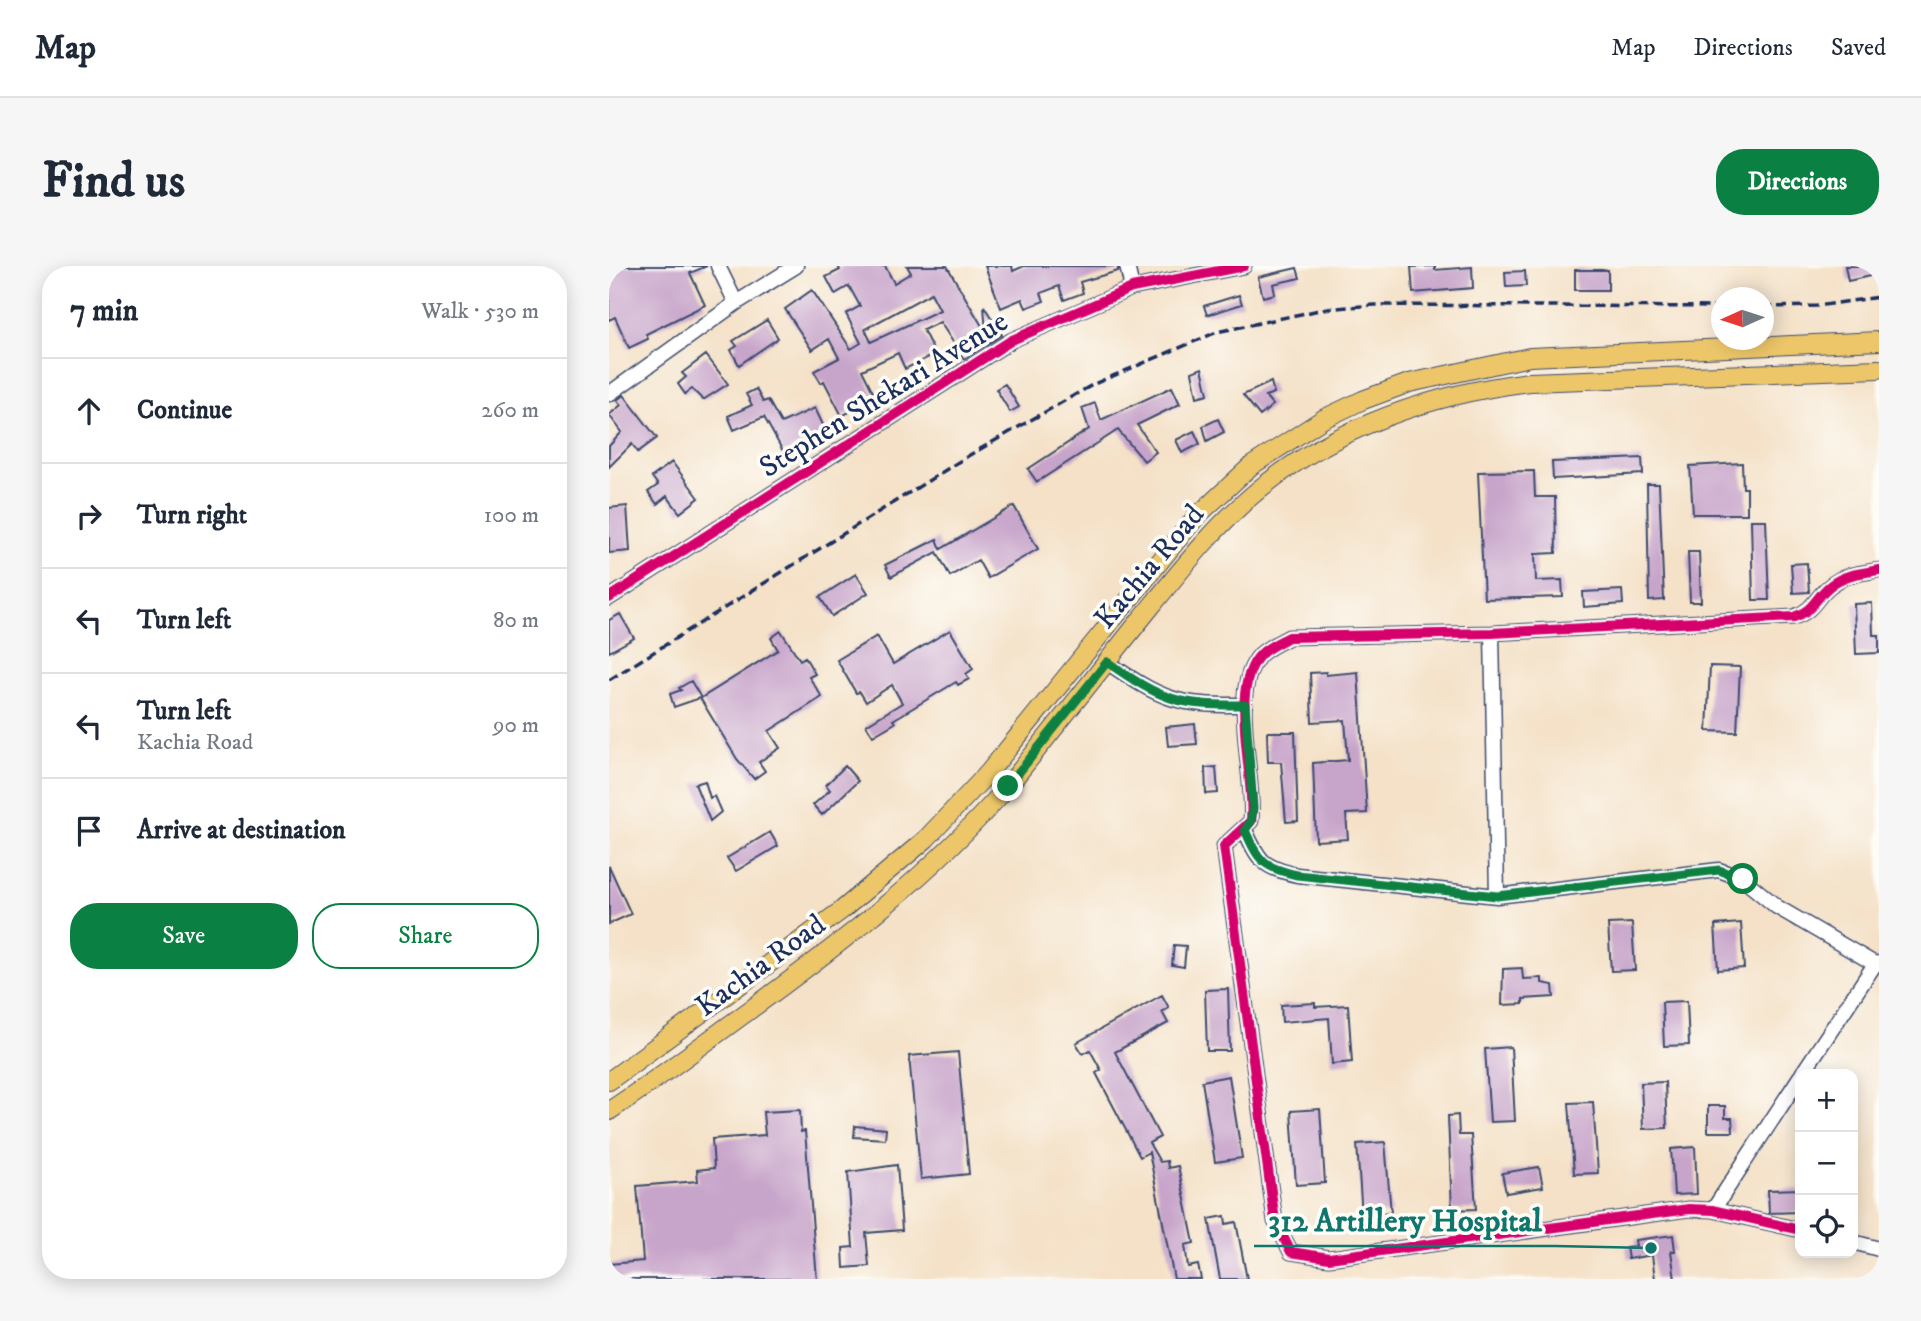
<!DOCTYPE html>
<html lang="en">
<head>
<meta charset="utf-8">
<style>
	:root { --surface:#fff; --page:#f6f6f7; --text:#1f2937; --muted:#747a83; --line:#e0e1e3; --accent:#0b8043 }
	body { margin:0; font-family:"IM FELL DW Pica",serif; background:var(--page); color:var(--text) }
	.controls { position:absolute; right:21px; bottom:21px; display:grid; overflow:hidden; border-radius:14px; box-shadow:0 4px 18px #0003 }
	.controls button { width:63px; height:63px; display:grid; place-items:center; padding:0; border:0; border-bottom:2px solid var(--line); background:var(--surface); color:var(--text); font:35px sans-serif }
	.compass { position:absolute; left:1102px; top:21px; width:63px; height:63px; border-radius:50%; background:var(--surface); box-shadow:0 4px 18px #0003; rotate:267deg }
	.stop { position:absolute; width:21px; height:21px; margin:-16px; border:5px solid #0b8043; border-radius:50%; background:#fff }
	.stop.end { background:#0b8043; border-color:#fff; box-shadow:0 2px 7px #0008 }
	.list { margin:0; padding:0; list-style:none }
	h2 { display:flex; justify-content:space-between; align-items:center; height:91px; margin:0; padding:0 28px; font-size:30px }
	h2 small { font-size:23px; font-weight:400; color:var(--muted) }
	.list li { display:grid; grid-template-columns:46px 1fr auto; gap:21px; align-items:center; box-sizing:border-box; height:105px; padding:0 28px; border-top:2px solid var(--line) }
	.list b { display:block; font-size:26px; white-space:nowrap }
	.list p { margin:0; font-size:23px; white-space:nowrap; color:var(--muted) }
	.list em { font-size:23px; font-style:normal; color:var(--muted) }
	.actions { display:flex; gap:14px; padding:21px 28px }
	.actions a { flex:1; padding:16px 0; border:2px solid var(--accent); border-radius:28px; text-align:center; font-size:24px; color:var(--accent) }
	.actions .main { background:var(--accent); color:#fff }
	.icon { flex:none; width:38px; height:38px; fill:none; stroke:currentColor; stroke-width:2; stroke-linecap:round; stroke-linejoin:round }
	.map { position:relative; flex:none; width:1270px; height:1013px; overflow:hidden; border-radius:28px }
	header { display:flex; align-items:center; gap:42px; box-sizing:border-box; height:98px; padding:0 35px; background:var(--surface); border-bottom:2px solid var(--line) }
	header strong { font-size:33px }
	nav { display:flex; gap:38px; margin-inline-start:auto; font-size:24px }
	.intro { display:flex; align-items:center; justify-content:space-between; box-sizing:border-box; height:168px; padding:0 42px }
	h1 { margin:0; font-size:49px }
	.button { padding:18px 32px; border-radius:28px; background:var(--accent); color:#fff; font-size:24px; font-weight:700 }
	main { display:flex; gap:42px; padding:0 42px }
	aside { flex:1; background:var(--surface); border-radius:28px; box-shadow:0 4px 18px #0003 }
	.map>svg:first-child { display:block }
</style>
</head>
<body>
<header>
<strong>Map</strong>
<nav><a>Map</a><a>Directions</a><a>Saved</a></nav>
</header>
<div class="intro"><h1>Find us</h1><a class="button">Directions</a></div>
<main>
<aside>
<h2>7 min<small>Walk · 530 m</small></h2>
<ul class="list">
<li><svg class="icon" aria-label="ahead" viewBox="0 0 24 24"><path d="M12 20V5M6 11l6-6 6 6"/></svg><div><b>Continue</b></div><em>260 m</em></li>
<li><svg class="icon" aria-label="right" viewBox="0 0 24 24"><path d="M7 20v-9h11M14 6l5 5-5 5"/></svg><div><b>Turn right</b></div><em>100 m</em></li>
<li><svg class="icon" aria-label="left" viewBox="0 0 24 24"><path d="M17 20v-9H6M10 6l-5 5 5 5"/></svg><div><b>Turn left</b></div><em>80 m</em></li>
<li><svg class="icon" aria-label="left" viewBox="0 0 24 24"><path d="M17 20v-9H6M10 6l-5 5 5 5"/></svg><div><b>Turn left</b><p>Kachia Road</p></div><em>90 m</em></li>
<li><svg class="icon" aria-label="arrive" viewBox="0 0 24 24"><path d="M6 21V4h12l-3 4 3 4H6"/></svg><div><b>Arrive at destination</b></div></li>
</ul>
<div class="actions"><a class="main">Save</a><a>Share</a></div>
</aside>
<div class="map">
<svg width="1270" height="1013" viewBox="0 0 1270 1013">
	<rect width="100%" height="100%" fill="#fdfcf7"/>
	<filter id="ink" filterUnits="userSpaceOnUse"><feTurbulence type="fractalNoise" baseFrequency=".0143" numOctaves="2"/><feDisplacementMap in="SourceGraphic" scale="14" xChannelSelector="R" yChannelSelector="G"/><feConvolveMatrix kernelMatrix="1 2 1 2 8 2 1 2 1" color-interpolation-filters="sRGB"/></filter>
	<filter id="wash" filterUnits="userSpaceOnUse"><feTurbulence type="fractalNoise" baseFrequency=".00686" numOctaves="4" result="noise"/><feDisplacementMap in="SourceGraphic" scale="28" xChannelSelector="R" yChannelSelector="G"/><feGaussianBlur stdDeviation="1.57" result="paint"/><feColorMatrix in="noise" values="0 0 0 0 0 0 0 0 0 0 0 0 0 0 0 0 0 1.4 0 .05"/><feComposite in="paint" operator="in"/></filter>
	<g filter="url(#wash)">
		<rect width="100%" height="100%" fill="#f4e1c7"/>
		<g id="blocks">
			<path fill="#c7a4ca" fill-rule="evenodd" d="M0 0H98L81 7 96 39 37 68 39 73 20 82 6 51 0 54Z
				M229 0H276L285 17 302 7 298 0H338L377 67 375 40 393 69 355 93 331 56 314 64 326 88 296 103 289 87 253 104 267 132 233 150 215 115 212 117 205 105 230 92 220 73 203 84 176 43 203 24 242 83 252 77 237 48 251 40 240 20 226 28 217 11 231 4ZM322 27 331 44 262 76 256 63Z
				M376 0H403L404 5 415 0H509V5L471 16 474 27 455 34 450 20 432 27 435 35 417 42 413 33 392 42Z
				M826 0V4L863 1 864 22 804 27 802 1Z
				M1236 0H1270V8L1239 15Z
				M688 2 691 12 664 18 666 28 654 31 649 11Z
				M966 4H999V24H966Z
				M916 5 917 20 897 21 896 6Z
				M630 29 633 38 598 49 595 40Z
				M158 54 169 72 130 99 122 84 128 80 124 75Z
				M97 89 119 118 94 134 83 123 76 128 69 118 77 111 73 107Z
				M593 102 599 128 588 131 583 106Z
				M662 116 665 127 656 130 664 139 651 150 634 129Z
				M396 118 410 141 401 146 387 123Z
				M563 121 571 138 528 159 547 186 535 195 509 164 428 216 419 203 480 163 473 142 486 137 492 154Z
				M147 123 154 136 159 134 172 157 206 142 216 163 210 166 214 172 200 179 198 175 175 187 155 151 125 164 119 150 143 139 137 128Z
				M15 129 48 172 29 186 23 178 0 201V180L13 166 0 149 12 139 8 134Z
				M609 153 615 166 598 175 594 160Z
				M585 165 591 178 573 187 567 174Z
				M1033 192 1034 208 944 213 943 196Z
				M63 196 90 232 71 247 58 230 48 238 39 226 49 219 43 211Z
				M1133 197 1134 222H1138V248H1084L1081 200Z
				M925 205 926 231H946L947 287 926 288 927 315 953 314 954 331 875 333 869 206Z
				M1038 218H1050L1055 334 1040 335Z
				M18 240 21 285 0 287V242Z
				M405 240 429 283 379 312 369 294 341 310 328 286 282 311 276 299 328 273 332 283Z
				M1142 254H1157L1160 334H1144Z
				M1079 286H1090L1092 336H1081Z
				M1198 297 1200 326 1184 327 1182 298Z
				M247 308 259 327 223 350 211 331Z
				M1013 324 1014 338 975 341 974 326Z
				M1263 337 1264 369H1270V387L1247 388 1245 338Z
				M11 348 25 372 0 386V354Z
				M341 364 364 403 357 408 360 413 349 419 347 416 284 454 286 457 264 470 257 459 293 437 283 419 257 436 251 426 247 427 228 394 268 370 284 398Z
				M172 365 191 394 196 391 206 408 200 411 213 431 160 465 171 482 150 496 156 505 145 513 128 493 91 432 65 441 61 428 72 424 70 422 82 415 92 432 169 384 162 372Z
				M1101 400 1131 401 1128 466 1098 465Z
				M717 406V409L749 406 758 547 737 548 739 573 707 575 704 497 739 494 736 454 703 456 701 407Z
				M586 458 588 478 559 480 557 461Z
				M658 466H686L689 555 677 556 672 496H659Z
				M236 500 249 515 213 549 204 539 221 524 217 519Z
				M607 501 609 527 597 528 596 502Z
				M96 515 101 532 105 530 112 546 101 555 86 518Z
				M161 566 169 580 127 605 118 592Z
				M0 600 22 648 0 658Z
				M1023 657 1026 704 1002 705 999 658Z
				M1132 657 1135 702 1109 704 1106 659Z
				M565 679 577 680 575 701 563 699Z
				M913 702 914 713 933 712V717L944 719 945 731 914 733V738L893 739 894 703Z
				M619 723 621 785H598L596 724Z
				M553 729 560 742 553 746 559 757 506 786 551 871 540 877 551 896 558 895 559 902 569 900 585 977 576 979 579 1001 589 999 592 1013H565L540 886 531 891 487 807 492 804 481 784 474 788 467 777Z
				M1078 735 1080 779 1055 780 1053 736Z
				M706 737V741L739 739 743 796 723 798 720 752 673 756 672 739Z
				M902 781 906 855 881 856 876 783Z
				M349 786 360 908 312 913 300 790Z
				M620 810 633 892 606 896 593 815Z
				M1056 816 1058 862 1034 863 1032 817Z
				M984 836 989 907 965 908 960 837Z
				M1099 840H1116V852H1123L1124 866H1099Z
				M711 843 716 917 687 919 682 845Z
				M191 844 192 866 196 865 208 1013H0V998L34 995 28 920 89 915 88 904 105 902 103 873 156 869 154 846Z
				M849 849 850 869H862L867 943 843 944 839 850Z
				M246 860 277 863 276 873 245 871Z
				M776 876 782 947 753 950 748 878Z
				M1086 881 1088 928 1065 929 1062 883Z
				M288 899 293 964 257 967 260 1000 235 1002 234 982 244 981 239 906Z
				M930 901 934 921 897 927 893 907Z
				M1191 923 1190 946 1160 947 1159 924Z
				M616 950 617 958 627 956 638 1013H611L600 953Z
				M1064 969 1066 985H1062L1066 1013H1046L1043 989 1019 993 1017 981 1027 980 1026 974Z"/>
		</g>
	</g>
	<g filter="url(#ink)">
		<use href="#blocks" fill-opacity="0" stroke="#3c4a6e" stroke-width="2"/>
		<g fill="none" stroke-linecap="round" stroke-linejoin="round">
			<defs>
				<path id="minor" d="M109 0 127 37
					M518 0 523 22
					M0 128 127 37 187 0
					M0 332 403 74 523 22 635 0
					M883 367 888 630
					M498 396C553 434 568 440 636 439
					M636 564C650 596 654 601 688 609L888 630 1110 604 1134 613 1168 641 1266 698
					M1193 808 1266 698 1270 697
					M1104 944 1191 811
					M1191 964 1104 944 1080 943 720 992 682 986 666 955 615 580 642 555C647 511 618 422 652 388 659 381 671 376 680 371L883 367 1185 351C1206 344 1206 331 1222 319 1236 308 1253 307 1270 304
					M1244 976 1270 983"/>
				<path id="major" d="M0 815 233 644 317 573 380 506 587 251 642 200 714 153 754 134 800 117 921 91 1270 75
					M0 845C46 815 90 781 134 749 231 678 320 611 399 520 442 466 485 412 528 358 567 310 605 260 653 221 731 159 823 128 921 116L1270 103"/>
			</defs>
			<use href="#minor" stroke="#3c4a6e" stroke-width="17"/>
			<use href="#major" stroke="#3c4a6e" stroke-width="20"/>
			<use href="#minor" stroke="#fff" stroke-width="14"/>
			<use href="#major" stroke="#ecc669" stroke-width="18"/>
			<path stroke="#1b2f5e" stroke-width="3.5" stroke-dasharray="10 5" stroke-linecap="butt" d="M1154 41 1208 40 1270 31
				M0 414 359 190 485 118 608 66 715 43 765 39 1112 41"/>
			<defs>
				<path id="cycleway" d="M0 332 403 74 523 22 635 0
					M1191 964 1104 944 1080 943 720 992 682 986 666 955 615 580 642 555C647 511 618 422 652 388 659 381 671 376 680 371L883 367 1185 351C1206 344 1206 331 1222 319 1236 308 1253 307 1270 304"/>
			</defs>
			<use href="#cycleway" stroke="#fdfcf7" stroke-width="15"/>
			<use href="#cycleway" stroke="#d6006c" stroke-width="10"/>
		</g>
	</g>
	<g fill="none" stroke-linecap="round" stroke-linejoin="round" filter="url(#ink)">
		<path stroke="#0b8043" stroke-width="9" d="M399 520 498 396C553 434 568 440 636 439L644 542 642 555 636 564C650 596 654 601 688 609L888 630 1110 604 1134 613"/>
	</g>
	<g text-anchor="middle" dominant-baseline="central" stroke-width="7" stroke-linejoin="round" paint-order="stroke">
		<g font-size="30" fill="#1b2f5e" stroke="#fdfcf7">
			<text transform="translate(275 129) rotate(-32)">Stephen Shekari Avenue</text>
			<text transform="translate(541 301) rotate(-50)">Kachia Road</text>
			<text transform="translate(152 700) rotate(-36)">Kachia Road</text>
		</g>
	</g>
	<path fill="none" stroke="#0f766e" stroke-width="2.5" d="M1042 982L946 980H645"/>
	<circle fill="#0f766e" stroke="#fdfcf7" stroke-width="2.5" cx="1042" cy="982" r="7"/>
	<g font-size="32" text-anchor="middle" font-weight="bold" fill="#0f766e" stroke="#fdfcf7" stroke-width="7" stroke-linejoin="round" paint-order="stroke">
		<text x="796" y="965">312 Artillery Hospital</text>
	</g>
</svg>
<div class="controls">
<button>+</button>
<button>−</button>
<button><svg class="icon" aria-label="locate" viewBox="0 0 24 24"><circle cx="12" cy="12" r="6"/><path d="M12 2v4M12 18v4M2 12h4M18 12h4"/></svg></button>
</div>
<svg class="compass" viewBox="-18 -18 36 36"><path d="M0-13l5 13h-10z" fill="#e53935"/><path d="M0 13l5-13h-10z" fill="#747a83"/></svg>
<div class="stop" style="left:1134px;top:613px"></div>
<div class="stop end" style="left:399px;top:520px"></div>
</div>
</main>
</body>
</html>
